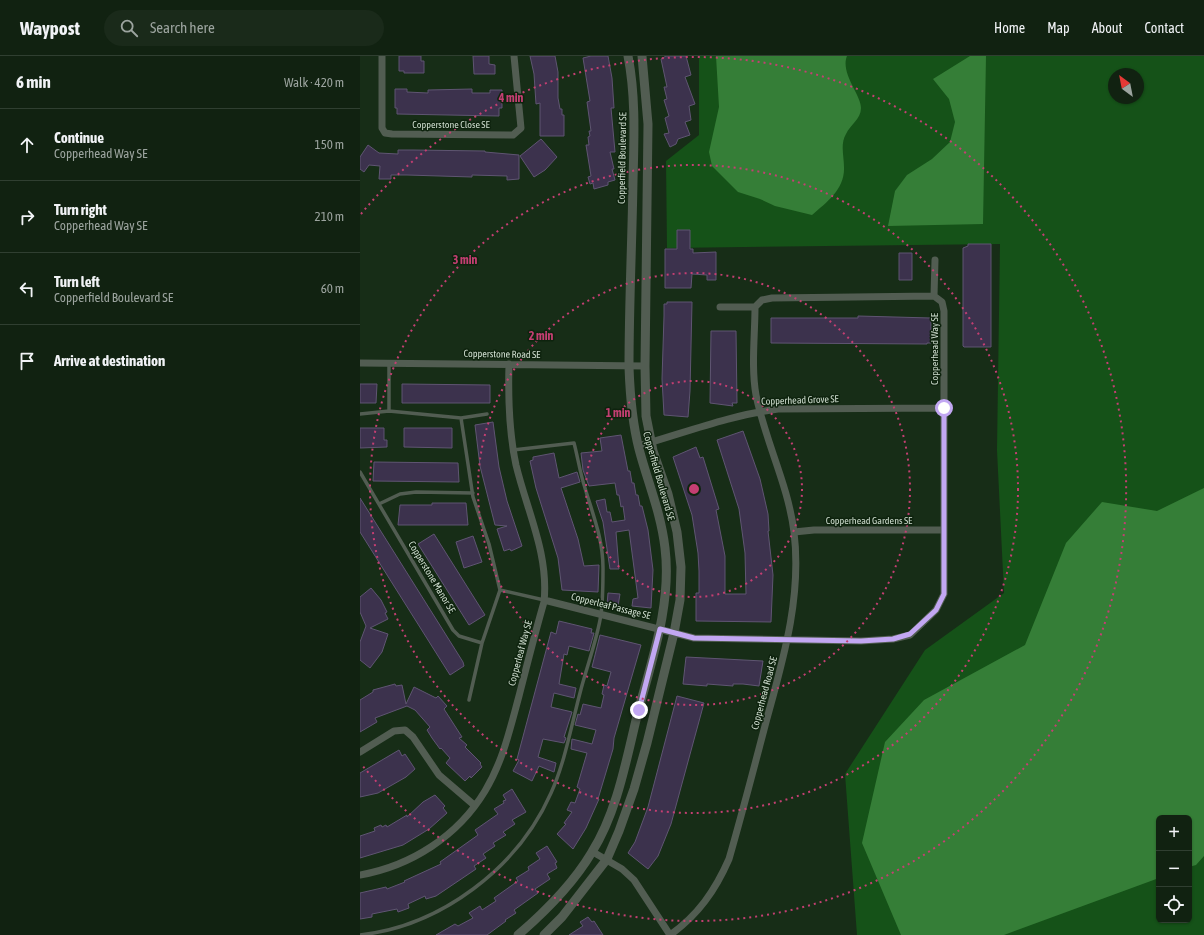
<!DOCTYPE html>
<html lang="en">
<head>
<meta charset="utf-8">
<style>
	:root { --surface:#121; --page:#1a2a1a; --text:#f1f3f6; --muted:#9ca49f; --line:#303f31 }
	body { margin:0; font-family:"Asap Condensed",sans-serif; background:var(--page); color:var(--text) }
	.controls { position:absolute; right:12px; bottom:12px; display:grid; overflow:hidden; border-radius:6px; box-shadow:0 1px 3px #0004 }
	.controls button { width:36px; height:36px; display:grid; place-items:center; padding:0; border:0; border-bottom:1px solid var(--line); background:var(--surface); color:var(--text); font:20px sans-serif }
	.compass { position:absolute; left:748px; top:12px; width:36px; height:36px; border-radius:50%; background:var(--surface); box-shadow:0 1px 3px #0004; rotate:328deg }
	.stop { position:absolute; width:12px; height:12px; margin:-9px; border:3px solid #c2a7f2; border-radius:50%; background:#fff }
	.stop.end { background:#c2a7f2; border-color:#fff; box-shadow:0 1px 4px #0008 }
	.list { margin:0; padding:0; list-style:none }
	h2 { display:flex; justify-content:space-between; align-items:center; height:52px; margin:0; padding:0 16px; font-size:17px }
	h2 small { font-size:13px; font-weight:400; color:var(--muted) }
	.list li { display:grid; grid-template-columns:26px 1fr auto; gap:12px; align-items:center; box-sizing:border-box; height:72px; padding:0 16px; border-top:1px solid var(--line) }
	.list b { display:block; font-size:15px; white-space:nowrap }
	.list p { margin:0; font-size:13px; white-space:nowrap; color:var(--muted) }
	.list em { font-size:13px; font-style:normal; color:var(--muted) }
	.icon { flex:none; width:22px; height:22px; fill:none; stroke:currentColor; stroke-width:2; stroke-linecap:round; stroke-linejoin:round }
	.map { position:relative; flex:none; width:844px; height:879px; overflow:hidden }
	header { display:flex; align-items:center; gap:24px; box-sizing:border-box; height:56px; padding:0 20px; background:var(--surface); border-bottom:1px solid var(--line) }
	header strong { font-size:19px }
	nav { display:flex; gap:22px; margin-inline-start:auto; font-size:14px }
	.search { width:280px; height:36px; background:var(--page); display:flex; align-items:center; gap:10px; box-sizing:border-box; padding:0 14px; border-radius:22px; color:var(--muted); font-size:15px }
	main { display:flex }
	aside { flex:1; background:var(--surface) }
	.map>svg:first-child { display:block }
</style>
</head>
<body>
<header>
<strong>Waypost</strong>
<div class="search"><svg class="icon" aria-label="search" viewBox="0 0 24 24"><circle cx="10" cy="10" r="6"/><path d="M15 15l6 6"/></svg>Search here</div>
<nav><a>Home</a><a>Map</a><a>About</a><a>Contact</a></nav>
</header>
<main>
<aside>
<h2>6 min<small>Walk · 420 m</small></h2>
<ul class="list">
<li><svg class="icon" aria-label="ahead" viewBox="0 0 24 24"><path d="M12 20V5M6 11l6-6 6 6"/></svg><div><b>Continue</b><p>Copperhead Way SE</p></div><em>150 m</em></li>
<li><svg class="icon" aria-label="right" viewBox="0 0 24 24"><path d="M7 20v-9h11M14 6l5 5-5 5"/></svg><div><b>Turn right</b><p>Copperhead Way SE</p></div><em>210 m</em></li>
<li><svg class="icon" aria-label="left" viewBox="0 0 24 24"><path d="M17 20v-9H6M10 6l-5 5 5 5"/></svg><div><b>Turn left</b><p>Copperfield Boulevard SE</p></div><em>60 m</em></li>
<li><svg class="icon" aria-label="arrive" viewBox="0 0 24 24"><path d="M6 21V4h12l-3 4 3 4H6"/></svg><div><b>Arrive at destination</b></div></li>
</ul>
</aside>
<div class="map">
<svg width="844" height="879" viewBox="0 0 844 879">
	<rect width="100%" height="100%" fill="#172d17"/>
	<path fill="#155218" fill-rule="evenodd" d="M339 0H844V879H497L485 718 565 594 644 537 637 394 640 188 307 192 306 105 339 79ZM754 18H778V42H754ZM799 762H829V864H799Z"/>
	<path fill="#357e37" d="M356 0H487C480 17 501 39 501 52 501 63 490 69 486 78 480 88 484 100 484 111 485 133 467 146 452 159L415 150 400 143 378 136 352 110 349 96 359 51Z
		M610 0H626L623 168 528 170 535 135 547 119 572 103 590 86 595 66 589 43 573 23Z
		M844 432V800L836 809 829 811V762H799V822L644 879H541L502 787 525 686 564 644 665 589 706 487 742 446 797 455Z"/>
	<path fill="#3c324d" stroke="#5f5572" d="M39 0H61V5H64V17H44V15H39Z
		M113 0H129V8L135 9V18H114Z
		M170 0H195L198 16V42L200 53H202V59H204V80H180V47L176 48 174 18Z
		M231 0H248L252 22 254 52H251L255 96H250L254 113H252L255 124 248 126V129L234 133 233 127 230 128 228 121 231 120 226 89H229L228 81 230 80 229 75H231L227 46 230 45 223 2Z
		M306 0H326L331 19 325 21 335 48 329 50 331 64 325 66 330 79 318 83 316 88 310 91 304 78 309 77 305 62 309 60 304 44 307 43 304 31H307L301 3Z
		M35 33H47V36L68 37V34L112 33V37H130V34H142V52H139V60L37 58V52H35Z
		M181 83 197 101 185 114 174 121 160 100Z
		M8 89 19 97 38 98V94H53L125 95V96L159 99V123L147 124V120L112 119V121L47 119H31V123H19L20 110 9 109 4 116 0 113V101Z
		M317 174H330V193H333V197L356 196V224H347V219L332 218 331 232H305V193H317Z
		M608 188H631V291H604L603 290V192L608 190Z
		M539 197H552V224H539Z
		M307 246H332L330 335 328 361 304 359 302 323 304 260V248H307Z
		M498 260 571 262V287H567V288L411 287V262H498Z
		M351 275H376L377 347H372L373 350 350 347Z
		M0 328H17L16 347H0Z
		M42 328 130 329V347H42Z
		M133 366 139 411 147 445 162 490 151 495 150 493 144 495 137 473 147 470 135 469 120 410 115 369Z
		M0 372H24V384H27V391L0 392Z
		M44 372H92V392L44 391Z
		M383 375 400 423 408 458 409 475H408L413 519 411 566 336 565V537H339V515L338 497 332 459 313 401 336 391 340 402 343 401 359 453 356 454 365 500V538H386L385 497 379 453 357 384Z
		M261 379 268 415H270L272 427H274L276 439H278L280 450H282L288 474 293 514 291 552 272 550 273 543 278 542 269 474 256 476 259 513H250L243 466 236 445 245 443 247 456H250L252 466 265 464 263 450 261 451 259 439H257L255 427 229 430 223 414 221 397 242 395 240 382Z
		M194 397 199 422 217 416 220 426 201 432 218 483 224 510 239 509 238 536 202 534 198 502 176 432 170 405 173 404V401Z
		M14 406 98 407 99 426 13 425Z
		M0 442 103 606 104 610 90 619 0 476Z
		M72 447H106L108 469H38L40 449H72Z
		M74 478 125 559 109 569 58 488Z
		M113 480 122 506 104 512 96 486Z
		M11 532 21 544 27 556 25 557 28 563 10 572 28 578 22 596 10 612 0 604V586L6 570 0 556V541Z
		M248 537 260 538 258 550 247 549Z
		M199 565 232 573 231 577H234L229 595 209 590 207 599 204 598 199 628 216 632 214 642 194 637 191 651 212 656 204 681 206 682 204 687 183 683 178 701 196 707 194 716 179 710 172 725 153 715 159 704 157 703 191 576 196 578Z
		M240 579 281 589 254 682 253 693 238 743H239L226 772 213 793 197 778 206 768 204 767 212 756 207 754 211 746 215 747 220 733 217 731 227 697 211 693 212 683 232 688 236 674 215 669 218 658 220 659 223 648 241 652 244 639 242 638 244 629 247 630 251 616 232 611Z
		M326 601 403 605 399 630 383 628H373V630L347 628V630L323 628Z
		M35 628 36 630 42 629 46 648 54 631 76 642 78 640 87 650 84 653 102 681 99 682 107 689 105 691 121 707 120 708 122 711 111 722 110 720 105 725 86 707 90 702 81 692 80 693 72 682 67 674 70 671 55 654 47 650 15 662 17 666 0 676V644L13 636V634Z
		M317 640 344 647 311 768 298 800 288 813 268 797 275 786 288 751Z
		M39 694 42 700 45 698 55 713 46 721 18 737 0 741V717Z
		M152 733 166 756 152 764 155 768 143 776 146 779 133 787 135 790 123 798 126 802 114 810 116 813 76 840 66 843 65 840 48 848 49 852 38 856 37 853 12 858V861L0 863V837L26 831 27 833 45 826 44 825 81 808 80 806 118 779 115 774 138 758 134 753 144 747 143 745 146 744 143 739Z
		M75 739 85 750 83 752 87 757 69 773 43 789 0 802V780L15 775 14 772 21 769 22 771 26 769 27 771 47 759V761L63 746Z
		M187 790 197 806 195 807 197 812 187 818 190 823 175 833 178 837 154 854 156 857 145 864 146 865 127 879H76L95 868 98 870 113 862 109 857 120 850 122 854 136 845 134 842 158 825 156 822 169 814 168 811 180 803 176 797Z
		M228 861 232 866 234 865 243 879H209L223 870 220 866Z"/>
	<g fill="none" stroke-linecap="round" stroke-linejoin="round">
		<path stroke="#525d52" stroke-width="3.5" d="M29 355V307
			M0 358 29 355 101 362 127 358
			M101 362 113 441 129 488 140 534 122 587 109 644
			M0 416 93 574 99 580 122 587
			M19 448 40 438 56 436 113 437
			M140 534 184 544
			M0 879C81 870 158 812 191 737 205 706 211 671 220 637 226 613 238 581 241 558 243 543 243 527 243 512 243 483 233 459 225 432 220 417 218 402 214 387L153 394"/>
		<path stroke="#525d52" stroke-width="7" d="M22 0V72L25 77 32 78 153 79 161 72 154 0
			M574 240 575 204
			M360 251H395
			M0 307 285 310
			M278 390C324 377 370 359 418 353L584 352
			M434 476 454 474H584
			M184 544 334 582 501 585 533 583 550 579 576 554 584 538V255L582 246 574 240 412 242 402 244 395 251C395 279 391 311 396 339 405 385 428 428 434 476 442 541 423 604 406 666 394 712 382 758 369 803 355 835 338 859 310 879
			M0 696 34 675 45 674 53 681 79 719 114 749
			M233 796 262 813 274 824 310 879
			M0 819C51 810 98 780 125 735 143 705 150 673 159 640 167 609 175 577 184 546 189 498 167 455 156 409 149 376 148 342 149 308"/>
		<path stroke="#525d52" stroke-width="9" d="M158 879C186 855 213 828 232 796 257 756 266 705 277 660 291 606 312 549 305 492 301 457 288 427 279 393 272 366 270 339 269 311 269 249 272 187 273 125 274 83 276 41 268 0
			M184 879 202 861 247 803 259 775 274 733 287 687 314 577 320 544 321 511 317 476 308 438 293 395 286 360 285 310 288 68 282 0"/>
	</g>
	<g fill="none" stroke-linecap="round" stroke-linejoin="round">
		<path stroke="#c2a7f2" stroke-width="5" d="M279 654 300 573 334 582 501 585 533 583 550 578 576 554 584 538V352"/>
	</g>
	<g fill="none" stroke="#c43f72" stroke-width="2" stroke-dasharray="2 4">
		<circle cx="334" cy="433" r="108"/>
		<circle cx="334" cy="433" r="216"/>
		<circle cx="334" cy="433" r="324"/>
		<path d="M1 158A432 432 0 1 1 1 708"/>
	</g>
	<g text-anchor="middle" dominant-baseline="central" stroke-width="3" stroke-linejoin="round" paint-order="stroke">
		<g font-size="10" fill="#cedcce" stroke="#0e230e">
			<text x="91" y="68">Copperstone Close SE</text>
			<text transform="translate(262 102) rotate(-89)">Copperfield Boulevard SE</text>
			<text transform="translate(574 293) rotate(-90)">Copperhead Way SE</text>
			<text transform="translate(142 298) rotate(1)">Copperstone Road SE</text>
			<text transform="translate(440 344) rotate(-2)">Copperhead Grove SE</text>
			<text transform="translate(299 420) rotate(74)">Copperfield Boulevard SE</text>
			<text x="509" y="464">Copperhead Gardens SE</text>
			<text transform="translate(72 521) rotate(59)">Copperstone Manor SE</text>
			<text transform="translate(251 550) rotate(14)">Copperleaf Passage SE</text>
			<text transform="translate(160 597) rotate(-75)">Copperleaf Way SE</text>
			<text transform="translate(404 637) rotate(-75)">Copperhead Road SE</text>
		</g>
	</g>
	<circle cx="334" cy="433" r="6" fill="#c43f72" stroke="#0e230e" stroke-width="2"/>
	<g font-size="12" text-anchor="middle" font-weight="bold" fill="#c43f72" stroke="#0e230e" stroke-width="3" stroke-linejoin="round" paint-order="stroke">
		<text x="151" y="46">4 min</text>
		<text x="105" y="208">3 min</text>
		<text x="181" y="284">2 min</text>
		<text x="258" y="361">1 min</text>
	</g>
</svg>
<div class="controls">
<button>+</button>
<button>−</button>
<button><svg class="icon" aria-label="locate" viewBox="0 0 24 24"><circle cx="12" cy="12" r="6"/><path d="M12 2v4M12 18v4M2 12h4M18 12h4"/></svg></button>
</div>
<svg class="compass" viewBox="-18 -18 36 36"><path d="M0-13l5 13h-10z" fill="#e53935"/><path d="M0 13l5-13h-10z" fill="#9ca49f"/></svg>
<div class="stop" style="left:584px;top:352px"></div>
<div class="stop end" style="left:279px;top:654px"></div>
</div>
</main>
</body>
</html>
